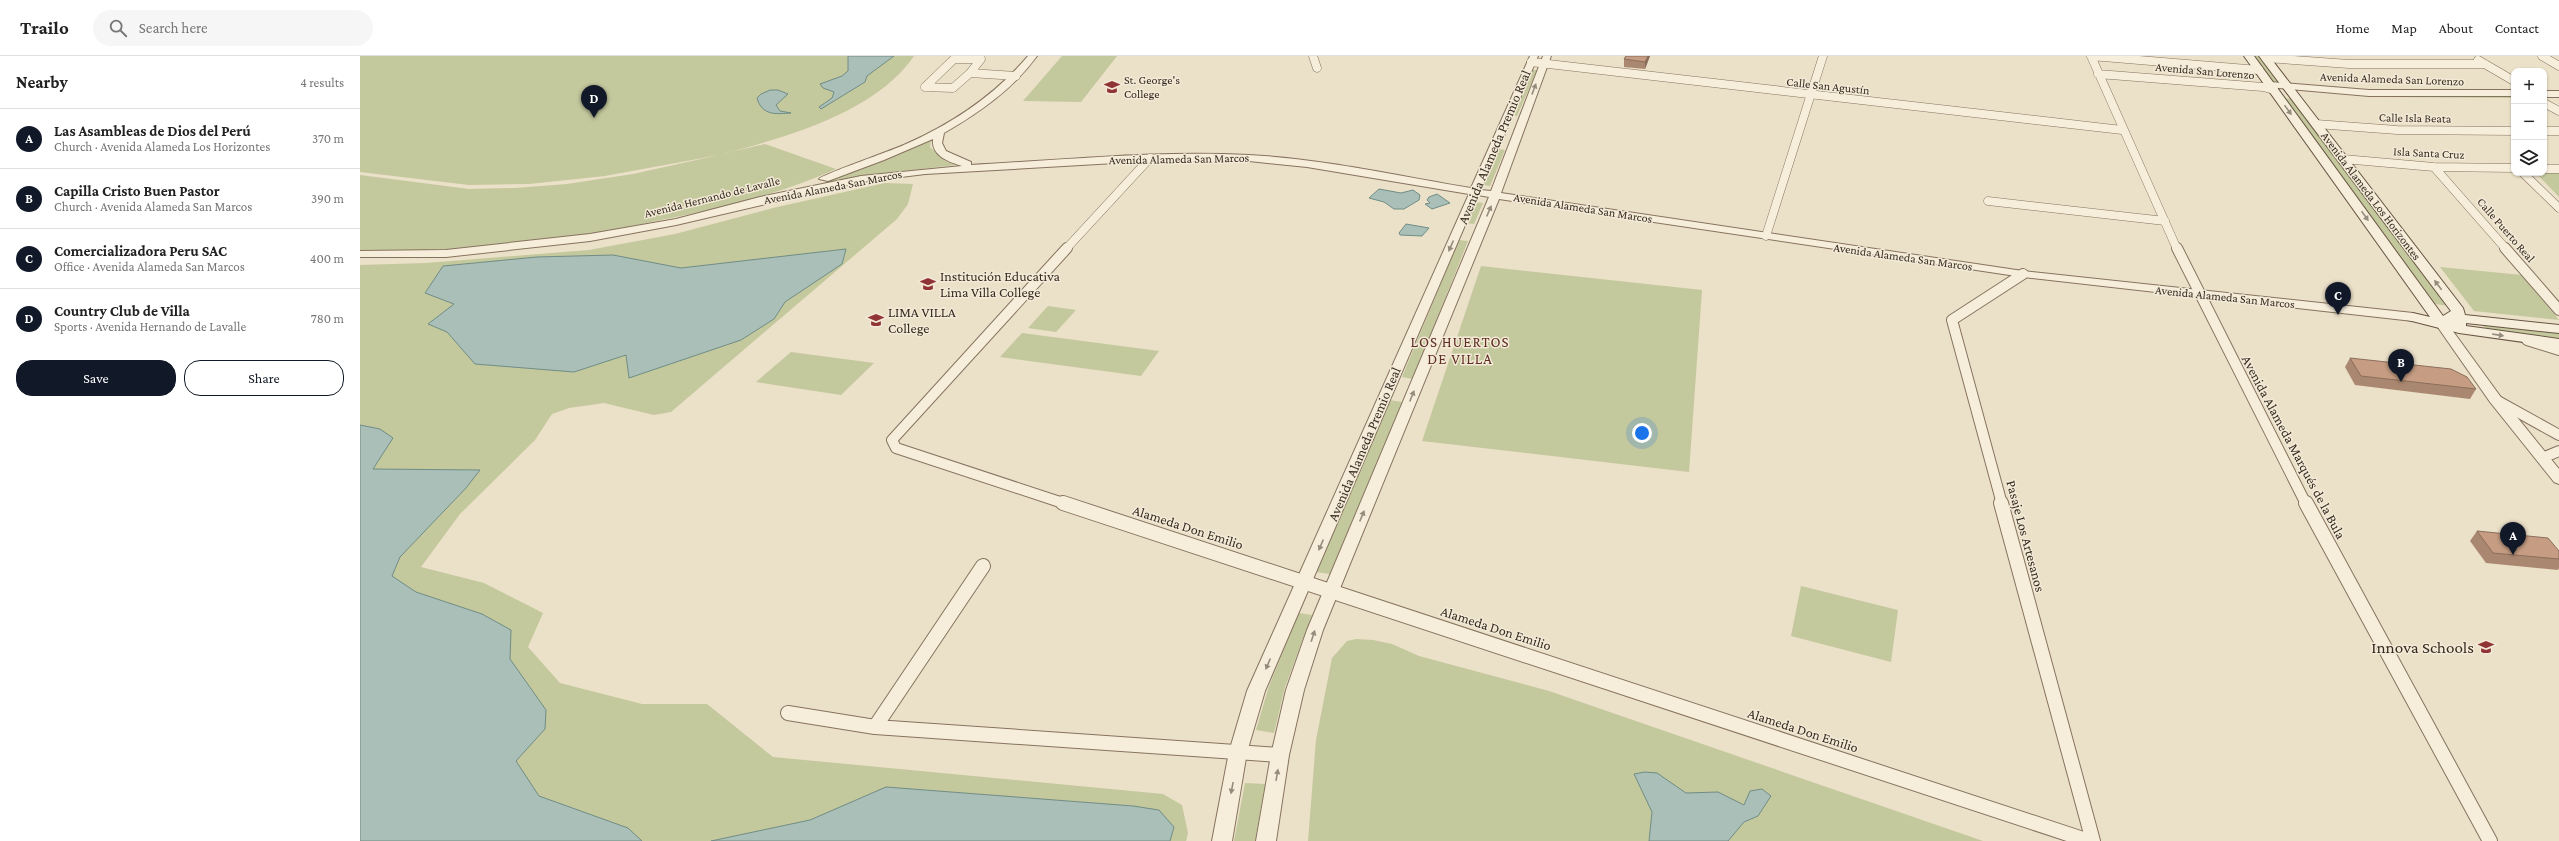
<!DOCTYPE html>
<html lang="en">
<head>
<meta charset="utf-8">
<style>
	:root { --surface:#fff; --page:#f6f6f6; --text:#222; --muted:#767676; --line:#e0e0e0; --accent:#111827 }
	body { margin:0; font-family:"Crimson Pro",serif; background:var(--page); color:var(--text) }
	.controls { position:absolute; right:12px; top:12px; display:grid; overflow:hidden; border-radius:8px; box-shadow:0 1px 3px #0004 }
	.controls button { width:36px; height:36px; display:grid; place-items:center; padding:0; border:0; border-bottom:1px solid var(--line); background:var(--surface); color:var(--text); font:20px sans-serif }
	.you { position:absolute; left:1282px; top:377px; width:14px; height:14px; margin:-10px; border:3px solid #fff; border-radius:50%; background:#1a73e8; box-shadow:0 0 0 6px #1a73e833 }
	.badge { display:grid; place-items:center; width:26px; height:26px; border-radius:50%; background:var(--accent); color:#fff; font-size:13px; font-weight:700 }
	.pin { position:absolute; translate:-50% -33px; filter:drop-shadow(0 1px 2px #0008) }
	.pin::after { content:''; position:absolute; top:21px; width:14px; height:12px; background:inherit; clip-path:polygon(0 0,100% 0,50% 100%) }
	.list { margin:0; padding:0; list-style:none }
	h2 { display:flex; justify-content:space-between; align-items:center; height:52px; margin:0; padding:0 16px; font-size:17px }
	h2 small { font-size:13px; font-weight:400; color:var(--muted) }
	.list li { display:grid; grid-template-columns:26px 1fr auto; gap:12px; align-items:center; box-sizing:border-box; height:60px; padding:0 16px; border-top:1px solid var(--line) }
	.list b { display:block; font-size:15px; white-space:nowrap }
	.list p { margin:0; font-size:13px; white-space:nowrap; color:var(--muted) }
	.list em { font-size:13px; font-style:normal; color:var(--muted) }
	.actions { display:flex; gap:8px; padding:12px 16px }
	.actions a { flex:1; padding:9px 0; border:1px solid var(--accent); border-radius:16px; text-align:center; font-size:14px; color:var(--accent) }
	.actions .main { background:var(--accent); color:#fff }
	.icon { flex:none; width:22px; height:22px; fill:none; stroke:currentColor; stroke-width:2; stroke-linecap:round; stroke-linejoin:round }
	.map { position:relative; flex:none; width:2199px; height:785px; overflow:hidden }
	header { display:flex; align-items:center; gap:24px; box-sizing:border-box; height:56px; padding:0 20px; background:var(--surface); border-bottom:1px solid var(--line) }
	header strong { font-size:19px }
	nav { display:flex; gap:22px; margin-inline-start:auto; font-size:14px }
	.search { width:280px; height:36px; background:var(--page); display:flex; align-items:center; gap:10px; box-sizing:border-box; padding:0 14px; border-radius:22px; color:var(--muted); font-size:15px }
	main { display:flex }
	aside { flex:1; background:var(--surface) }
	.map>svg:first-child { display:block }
</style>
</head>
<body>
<header>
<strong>Trailo</strong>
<div class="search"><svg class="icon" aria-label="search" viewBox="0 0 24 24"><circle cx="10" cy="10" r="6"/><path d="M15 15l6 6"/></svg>Search here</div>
<nav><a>Home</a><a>Map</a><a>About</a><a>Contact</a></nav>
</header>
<main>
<aside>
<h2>Nearby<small>4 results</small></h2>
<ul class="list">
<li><span class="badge">A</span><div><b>Las Asambleas de Dios del Perú</b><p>Church · Avenida Alameda Los Horizontes</p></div><em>370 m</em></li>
<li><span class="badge">B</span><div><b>Capilla Cristo Buen Pastor</b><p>Church · Avenida Alameda San Marcos</p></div><em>390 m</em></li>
<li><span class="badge">C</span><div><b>Comercializadora Peru SAC</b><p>Office · Avenida Alameda San Marcos</p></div><em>400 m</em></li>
<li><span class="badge">D</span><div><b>Country Club de Villa</b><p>Sports · Avenida Hernando de Lavalle</p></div><em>780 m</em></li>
</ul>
<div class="actions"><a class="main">Save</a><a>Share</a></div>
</aside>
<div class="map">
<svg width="2199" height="785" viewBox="0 0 2199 785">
	<rect width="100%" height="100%" fill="#ebe0c8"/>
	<path fill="#c4c89d" d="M0 0H554C516 56 427 81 365 97L405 88 476 113C421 138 360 152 301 164 203 185 101 200 0 194V119L109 133 155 132 207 128 273 118 359 99 245 120 169 128 109 129 0 116Z
		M702 0H757L721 46 663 45Z
		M1892 0H1902L1922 28 1912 27Z
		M1170 14H1177L1157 60 1151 59Z
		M1955 36 2019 40 2154 39V42L2022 41Z
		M1923 42 1934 43 2089 250 2075 248Z
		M571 83 570 91 585 105 595 109 512 119 450 132 524 104Z
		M1138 93 1145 94 1130 130 1123 129Z
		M2176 117H2199V141Z
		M525 127 553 128 548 148 537 163 311 356 294 359 244 347 209 352 192 358 175 384 100 458 61 511 124 527 183 557 168 591 200 627 282 648H347L413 701 803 738 822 749 828 777 826 785H0V209L66 207 229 194 315 178 413 152Z
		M1115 146 1123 147 1114 168 1105 167Z
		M1099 184 1108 185 1053 323 1042 321Z
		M1121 210 1342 234 1329 416 1062 385Z
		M2080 211 2162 219 2199 264 2114 255Z
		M688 250 716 254 696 276 668 272Z
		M2119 268 2199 273V282L2128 273Z
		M662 277 799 295 781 320 640 301Z
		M431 296 514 307 481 339 396 326Z
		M1029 344 1042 346 970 518 956 516Z
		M1441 530 1538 554 1531 606 1431 580Z
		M939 557 952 559 925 631 914 677 896 674 909 630Z
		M996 583 1013 584 1032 588 1059 600 1189 635 1623 785H948L956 684 972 602 987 585Z
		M885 727 905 728 895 785H874Z"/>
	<path fill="#a9bfb8" stroke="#708d85" d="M488 0H534L507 20 505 26 461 53 459 51 472 42 474 36 463 32 460 28 482 20 488 15Z
		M410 34H418L428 38 416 49 420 55 431 57C416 58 402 60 397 42L401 38Z
		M1019 133 1041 137 1053 134 1060 139 1059 144 1044 153H1034L1024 146 1009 142Z
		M1077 138 1090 147 1072 153 1065 148 1070 147 1067 144 1069 141Z
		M1046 168 1069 172 1062 180 1040 179 1039 177Z
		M486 193 482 208 425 246 414 263 381 284 269 322 266 299 214 316 115 308 87 276 68 268 94 248 65 237 83 210 177 201 253 199 321 212Z
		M0 369 20 373 33 382 13 413 120 414 106 432 40 501 32 520 56 536 122 558 151 574 150 603 186 654 185 673 156 705 179 740 268 772 282 785H0Z
		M1285 716 1297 717 1326 737 1358 736 1384 749 1390 735 1402 733 1411 740 1398 760 1384 766 1368 785H1289L1292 756 1274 718Z
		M526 731 773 750 799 754 814 771 810 785H351L450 764Z"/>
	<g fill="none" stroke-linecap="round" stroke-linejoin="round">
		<defs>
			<path id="minor-far2" d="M953 0 957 12
				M1731 0 1817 193
				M1731 0 1899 14
				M2182 0 2199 10
				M1906 2 1989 8H2125
				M2118 4 2154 25
				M1171 6 1762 74
				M1738 18 1903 31 1914 34
				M565 31 593 32 610 17 656 20
				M565 31 594 3H621L610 17
				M2184 47 2199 55
				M1956 68 2037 74 2154 75
				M2184 75H2199
				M1983 103 2074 111 2154 112
				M2074 111 2146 193
				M2184 113H2199
				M2163 117 2199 152
				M1628 145 1805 165
				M1406 180 1463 0
				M706 193 790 102"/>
			<path id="minor-far1" d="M1817 192 1946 448
				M2145 192 2199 254
				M2167 284 2199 294
				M2136 344 2199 379
				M2182 402 2199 395
				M706 448 536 392 532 384 707 192
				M1642 448 1592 264 1663 218"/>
			<path id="minor" d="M703 447 1729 785
				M1641 447 1733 785
				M1946 447 2130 785
				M428 657 515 671 920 699
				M515 671 623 510"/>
			<path id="tertiary" d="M668 0H677C653 33 620 56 584 77L582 87 586 95 611 106V109C703 104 797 94 889 99 964 103 1038 120 1111 132L1170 0H1178L1121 134 1131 135 1183 0H1191L1141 137 1663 215 2053 257 2059 261 2053 265 1663 221 1139 143 963 574 944 634 929 699 916 785H896L911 699 926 634 947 574 1129 141 1118 139 905 635 887 696 872 785H852L869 696 887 635 1109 138 947 111 889 105H790L565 118 501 126 316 169 230 185 86 201H0V195L86 194 230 178 316 163 400 141 501 120 602 110C589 106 571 100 573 83L524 104 468 125 459 123C463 118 534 94 546 88 593 67 634 40 668 0Z
				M1910 26 2009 34H2154V40H2009L1907 31 1906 29Z
				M2184 35H2199V41H2184Z
				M2083 266 2087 267 2140 340 2199 413V428L2194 426 2130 346 2077 270Z"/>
			<path id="secondary" d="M1884 0H1894L2083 260 2091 255 1899 0H1909L2103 252 2105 259 2199 269V277L2106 267V270L2199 283V291L2099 277 2048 264 2046 261 2053 257 2070 261Z"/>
		</defs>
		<use href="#minor-far2" stroke="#86735f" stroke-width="9"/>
		<use href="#minor-far1" stroke="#86735f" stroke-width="12"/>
		<use href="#minor" stroke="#86735f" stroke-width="16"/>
		<use href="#tertiary" stroke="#86735f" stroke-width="2"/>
		<use href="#secondary" stroke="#685442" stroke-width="2"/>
		<use href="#minor-far2" stroke="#f6eedb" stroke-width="8"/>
		<use href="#minor-far1" stroke="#f6eedb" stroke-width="10"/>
		<use href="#minor" stroke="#f6eedb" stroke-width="14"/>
		<use href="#tertiary" fill="#f6eedb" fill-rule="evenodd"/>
		<use href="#secondary" fill="#f6eedb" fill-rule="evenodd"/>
	</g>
	<path fill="#aa8770" d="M1266 0H1290L1285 13 1264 11V3Z
		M1990 302 2116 333 2110 343 1995 329 1985 311Z
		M2117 475 2199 495V512L2198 514 2126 507 2110 485Z"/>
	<path fill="#8b6e5b" d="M1288 0H1290L1285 13V6Z"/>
	<path fill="#c69d82" stroke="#8b6e5b" d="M1266 0H1288L1285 6 1264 3Z
		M1990 302 2091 313 2107 321 2116 333 2001 320Z
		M2117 475 2188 482 2199 495V503L2133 497Z"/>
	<defs><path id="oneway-solid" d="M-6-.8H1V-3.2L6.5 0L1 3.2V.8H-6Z"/></defs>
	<g fill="#968c7e">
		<use href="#oneway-solid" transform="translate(1174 33) rotate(-70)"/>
		<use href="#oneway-solid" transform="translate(1928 54) rotate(54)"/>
		<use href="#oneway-solid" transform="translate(1129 155) rotate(-67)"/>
		<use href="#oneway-solid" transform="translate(2005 160) rotate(55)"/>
		<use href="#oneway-solid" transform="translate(1091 190) rotate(114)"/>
		<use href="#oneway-solid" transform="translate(2078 229) rotate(-127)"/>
		<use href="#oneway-solid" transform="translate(2138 279) rotate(9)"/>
		<use href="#oneway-solid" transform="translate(1052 340) rotate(-68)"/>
		<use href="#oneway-solid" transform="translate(1002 460) rotate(-67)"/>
		<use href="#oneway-solid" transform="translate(961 489) rotate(113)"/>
		<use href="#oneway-solid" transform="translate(953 580) rotate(-72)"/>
		<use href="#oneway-solid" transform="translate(908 608) rotate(113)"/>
		<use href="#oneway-solid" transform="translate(917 719) rotate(-80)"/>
		<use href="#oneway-solid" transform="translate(872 732) rotate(101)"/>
	</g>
	<defs>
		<symbol id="school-bare" viewBox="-9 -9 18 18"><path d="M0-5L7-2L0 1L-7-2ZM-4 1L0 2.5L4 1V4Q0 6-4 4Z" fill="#903436" stroke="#f3ead7" stroke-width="2.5" paint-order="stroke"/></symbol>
	</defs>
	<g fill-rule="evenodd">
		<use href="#school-bare" x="741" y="20" width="22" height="22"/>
		<use href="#school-bare" x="557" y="217" width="22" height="22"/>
		<use href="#school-bare" x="505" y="253" width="22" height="22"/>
		<use href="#school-bare" x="2115" y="580" width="22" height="22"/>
	</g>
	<g text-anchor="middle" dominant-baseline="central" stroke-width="3" stroke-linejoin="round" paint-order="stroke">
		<g font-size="12" fill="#372b21" stroke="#f3ead7">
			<text transform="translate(1845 15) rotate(5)">Avenida San Lorenzo</text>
			<text transform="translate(2032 23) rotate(2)">Avenida Alameda San Lorenzo</text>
			<text transform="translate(1468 30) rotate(6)">Calle San Agustín</text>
			<text transform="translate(2055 62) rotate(1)">Calle Isla Beata</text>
			<text transform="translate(2069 97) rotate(3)">Isla Santa Cruz</text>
			<text transform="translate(819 103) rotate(-1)">Avenida Alameda San Marcos</text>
			<text transform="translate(473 131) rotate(-11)">Avenida Alameda San Marcos</text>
			<text transform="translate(2011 140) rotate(53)">Avenida Alameda Los Horizontes</text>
			<text transform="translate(352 141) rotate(-14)">Avenida Hernando de Lavalle</text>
			<text transform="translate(1223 152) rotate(9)">Avenida Alameda San Marcos</text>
			<text transform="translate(2146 174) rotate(49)">Calle Puerto Real</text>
			<text transform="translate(1543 201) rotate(8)">Avenida Alameda San Marcos</text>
			<text transform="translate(1865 241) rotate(6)">Avenida Alameda San Marcos</text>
		</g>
		<g font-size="12" fill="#372b21" stroke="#f3ead7" text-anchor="start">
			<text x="764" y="24">St. George's<tspan x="764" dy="14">College</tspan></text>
		</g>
		<g font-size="14" fill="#372b21" stroke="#f3ead7">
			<text transform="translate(1134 91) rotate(-67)">Avenida Alameda Premio Real</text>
			<text transform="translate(1004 388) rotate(-67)">Avenida Alameda Premio Real</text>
			<text transform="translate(1934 391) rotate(62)">Avenida Alameda Marqués de la Bula</text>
			<text transform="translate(828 471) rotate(18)">Alameda Don Emilio</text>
			<text transform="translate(1666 480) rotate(75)">Pasaje Los Artesanos</text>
			<text transform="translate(1136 572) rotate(18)">Alameda Don Emilio</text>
			<text transform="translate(1443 674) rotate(18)">Alameda Don Emilio</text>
		</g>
		<g font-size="14" fill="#372b21" stroke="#f3ead7" text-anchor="start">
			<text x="580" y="220">Institución Educativa<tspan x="580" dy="16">Lima Villa College</tspan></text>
			<text x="528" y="256">LIMA VILLA<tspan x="528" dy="16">College</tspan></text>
		</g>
		<g font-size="15" letter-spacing="1" fill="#602f24" stroke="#f3ead7">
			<text x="1100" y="286">LOS HUERTOS<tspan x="1100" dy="17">DE VILLA</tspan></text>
		</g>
		<g font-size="17" fill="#372b21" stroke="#f3ead7" text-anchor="end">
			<text x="2114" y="591">Innova Schools</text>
		</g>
	</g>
</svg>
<div class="controls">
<button>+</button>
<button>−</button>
<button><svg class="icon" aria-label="layers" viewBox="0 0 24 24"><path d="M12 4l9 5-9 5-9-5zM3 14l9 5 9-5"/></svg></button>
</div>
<div class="you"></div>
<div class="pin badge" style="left:2153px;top:499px">A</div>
<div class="pin badge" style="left:2041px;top:326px">B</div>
<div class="pin badge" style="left:1978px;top:259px">C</div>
<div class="pin badge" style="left:234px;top:62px">D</div>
</div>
</main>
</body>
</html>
